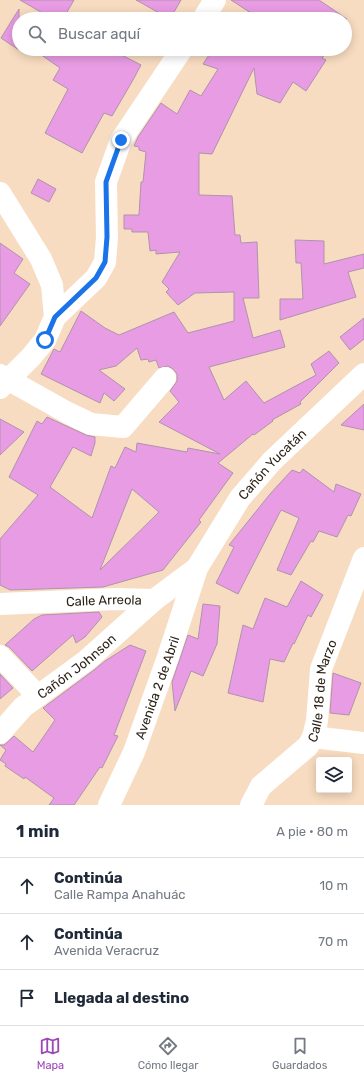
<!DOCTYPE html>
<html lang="es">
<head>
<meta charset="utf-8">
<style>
	:root { --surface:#fff; --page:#f2f2f3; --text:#1f2937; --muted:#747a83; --line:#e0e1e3; --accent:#9d47b5 }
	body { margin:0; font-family:Rubik,sans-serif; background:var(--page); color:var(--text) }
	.controls { position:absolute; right:12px; bottom:12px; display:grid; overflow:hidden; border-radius:4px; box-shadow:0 2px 10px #0003 }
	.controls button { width:36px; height:36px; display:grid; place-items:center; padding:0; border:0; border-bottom:1px solid var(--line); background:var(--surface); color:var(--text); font:20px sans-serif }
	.stop { position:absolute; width:12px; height:12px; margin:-9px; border:3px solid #1a73e8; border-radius:50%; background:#fff }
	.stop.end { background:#1a73e8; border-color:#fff; box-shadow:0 1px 4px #0008 }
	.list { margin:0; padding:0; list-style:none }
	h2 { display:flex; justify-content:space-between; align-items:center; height:52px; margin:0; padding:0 16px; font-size:17px }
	h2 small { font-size:13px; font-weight:400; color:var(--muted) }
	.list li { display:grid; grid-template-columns:26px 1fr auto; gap:12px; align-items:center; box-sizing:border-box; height:56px; padding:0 16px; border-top:1px solid var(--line) }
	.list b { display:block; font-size:15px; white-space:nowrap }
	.list p { margin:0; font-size:13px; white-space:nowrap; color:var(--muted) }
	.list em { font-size:13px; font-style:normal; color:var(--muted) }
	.icon { flex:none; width:22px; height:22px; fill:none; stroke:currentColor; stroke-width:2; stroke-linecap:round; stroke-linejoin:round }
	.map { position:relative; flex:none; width:364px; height:805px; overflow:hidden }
	.search { position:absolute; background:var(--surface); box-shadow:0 2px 10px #0003; left:12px; right:12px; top:12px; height:44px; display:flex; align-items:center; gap:10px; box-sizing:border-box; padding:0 14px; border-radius:22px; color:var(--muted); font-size:15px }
	.sheet { height:220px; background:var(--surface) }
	nav { display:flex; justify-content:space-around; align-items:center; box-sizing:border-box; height:56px; border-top:1px solid var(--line); background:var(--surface); font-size:11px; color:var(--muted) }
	nav a { display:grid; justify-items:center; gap:2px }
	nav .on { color:var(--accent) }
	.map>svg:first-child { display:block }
</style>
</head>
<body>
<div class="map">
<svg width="364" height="805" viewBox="0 0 364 805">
	<rect width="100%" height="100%" fill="#f8dcc1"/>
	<path fill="#e89ce4" stroke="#ae93ac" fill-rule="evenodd" d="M20 0H74L63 19H53Z
		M136 0H181L170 19Z
		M231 0H319L347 19H260Z
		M19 9V50L1 38Z
		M33 49H110L141 65 133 80 112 116 104 113 82 153 45 133 68 89 53 80 60 68Z
		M213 49H329L322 58 326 60 306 91 293 82 280 103 257 94 254 68 212 154 199 153V195L232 196 235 235H240L241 243 257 242 259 298H243L253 338 280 330 285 347 209 367 224 400 246 381 264 403 316 375 311 364 329 351 339 363 300 402 301 404 272 420 273 421 254 435 253 434 218 463 233 473 199 520 201 522 163 570 103 587 10 590 0 585V539L38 495 9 477 37 421 42 424 47 417 86 435 95 437V443L91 456 73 447 50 487 92 518 111 466 115 468 125 447 136 452 137 443 187 452 188 448 220 454 159 422 179 402 170 391 177 381V374L173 369 168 366 159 368 156 360 149 362 148 359 141 360 137 348 116 366 99 370 125 389 114 401 104 393 100 403 41 374 54 349 60 352 81 311 105 328 119 335 174 312 188 333 234 321V292L195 293 178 305 166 292 169 289 162 282 180 252 156 254V250L150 251 148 232H132V229H124V215H139L141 182H143L146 152 139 150V147L134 146 138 137 161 103 177 114 190 90 201 96 218 69 203 64ZM132 489 159 512 100 570Z
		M38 179 56 189 49 202 31 193Z
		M295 240 324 241V264L364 254V268L348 272 356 297 280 320V299H303L301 263H296Z
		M0 243 23 259 14 273 30 284 0 326Z
		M364 318V339L350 350 340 337Z
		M364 404V430L341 425Z
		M0 419 24 432 0 455Z
		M303 469 334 492 336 484 361 494 351 516 348 515 337 537 319 531 313 542 311 541 291 575 277 570 299 518 281 510 238 594 216 583 234 547 229 545 270 494 292 470 300 473Z
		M301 581 323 595 311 617 308 615 294 644 293 643 284 662 270 659 263 702 228 693 243 625 253 629 265 598 287 607Z
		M203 604 220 606 217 644 203 676 191 671 175 711 172 682 188 635 198 639Z
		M99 612 102 617 85 637 76 643 73 635 32 671 9 647 5 645 34 619 42 615Z
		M130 645 146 651 114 735 118 736 102 768 100 767 74 805H49L54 798 25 777 24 779 5 766 6 764 0 760 6 750 0 745H4L14 736 33 752 55 720 43 708 94 670 105 661Z
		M333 673 361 683 349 715 330 713Z
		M0 674 13 688 0 699Z"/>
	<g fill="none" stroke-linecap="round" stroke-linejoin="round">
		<g stroke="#fff" stroke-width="22">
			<path d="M203 19 215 0"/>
			<path d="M0 193 41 259 52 285 55 317 45 340 31 357 0 388"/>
			<path d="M55 317 96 278 105 262 107 237 106 182 121 140 182 49"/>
			<path d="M0 375 68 413 91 424 123 427 165 378"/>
			<path id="s1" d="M0 604 116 599 154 600 197 568"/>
			<path d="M0 656 38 696"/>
			<path id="s2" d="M0 733 23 707 87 660 154 600"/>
			<path d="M313 737 364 743"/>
			<path id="s3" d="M109 805 134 752 168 657 197 568 240 498 272 461 364 374"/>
			<path id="s4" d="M251 805 261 786 308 746 313 737 317 721 321 669 364 558"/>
		</g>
	</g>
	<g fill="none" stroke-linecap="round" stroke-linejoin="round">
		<path stroke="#1a73e8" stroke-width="5" d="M45 340 55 317 96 278 105 262 107 237 106 182 121 140"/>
	</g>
	<g text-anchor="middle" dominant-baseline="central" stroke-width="3.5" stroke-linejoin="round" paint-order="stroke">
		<g font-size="13" fill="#291f15" stroke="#fff">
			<text stroke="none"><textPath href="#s3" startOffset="382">Cañón Yucatán</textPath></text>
			<text stroke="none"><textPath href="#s1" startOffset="104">Calle Arreola</textPath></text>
			<text stroke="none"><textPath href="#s2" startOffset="102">Cañón Johnson</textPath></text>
			<text stroke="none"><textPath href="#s3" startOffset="127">Avenida 2 de Abril</textPath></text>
			<text stroke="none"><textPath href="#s4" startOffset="141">Calle 18 de Marzo</textPath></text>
		</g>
	</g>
</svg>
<div class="controls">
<button><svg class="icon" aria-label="layers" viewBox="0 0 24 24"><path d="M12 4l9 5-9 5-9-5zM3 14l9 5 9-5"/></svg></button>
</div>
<div class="stop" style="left:45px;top:340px"></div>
<div class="stop end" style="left:121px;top:140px"></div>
<div class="search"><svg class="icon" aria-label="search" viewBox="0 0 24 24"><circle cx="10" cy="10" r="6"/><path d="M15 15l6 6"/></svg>Buscar aquí</div>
</div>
<section class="sheet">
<h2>1 min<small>A pie · 80 m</small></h2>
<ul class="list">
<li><svg class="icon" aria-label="ahead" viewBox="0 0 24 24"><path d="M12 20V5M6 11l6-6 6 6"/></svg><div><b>Continúa</b><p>Calle Rampa Anahuác</p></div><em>10 m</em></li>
<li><svg class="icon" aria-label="ahead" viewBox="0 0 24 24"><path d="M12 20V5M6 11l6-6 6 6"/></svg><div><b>Continúa</b><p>Avenida Veracruz</p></div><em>70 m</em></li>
<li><svg class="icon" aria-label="arrive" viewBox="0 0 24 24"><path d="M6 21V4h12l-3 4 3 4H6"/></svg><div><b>Llegada al destino</b></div></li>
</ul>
</section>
<nav>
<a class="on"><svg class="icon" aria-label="map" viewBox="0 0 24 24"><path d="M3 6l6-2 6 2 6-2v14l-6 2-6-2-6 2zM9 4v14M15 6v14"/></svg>Mapa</a>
<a><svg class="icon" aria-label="directions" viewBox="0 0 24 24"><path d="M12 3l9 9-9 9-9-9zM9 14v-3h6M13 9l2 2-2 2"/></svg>Cómo llegar</a>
<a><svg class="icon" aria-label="saved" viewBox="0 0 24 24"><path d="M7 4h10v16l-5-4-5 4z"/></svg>Guardados</a>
</nav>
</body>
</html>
